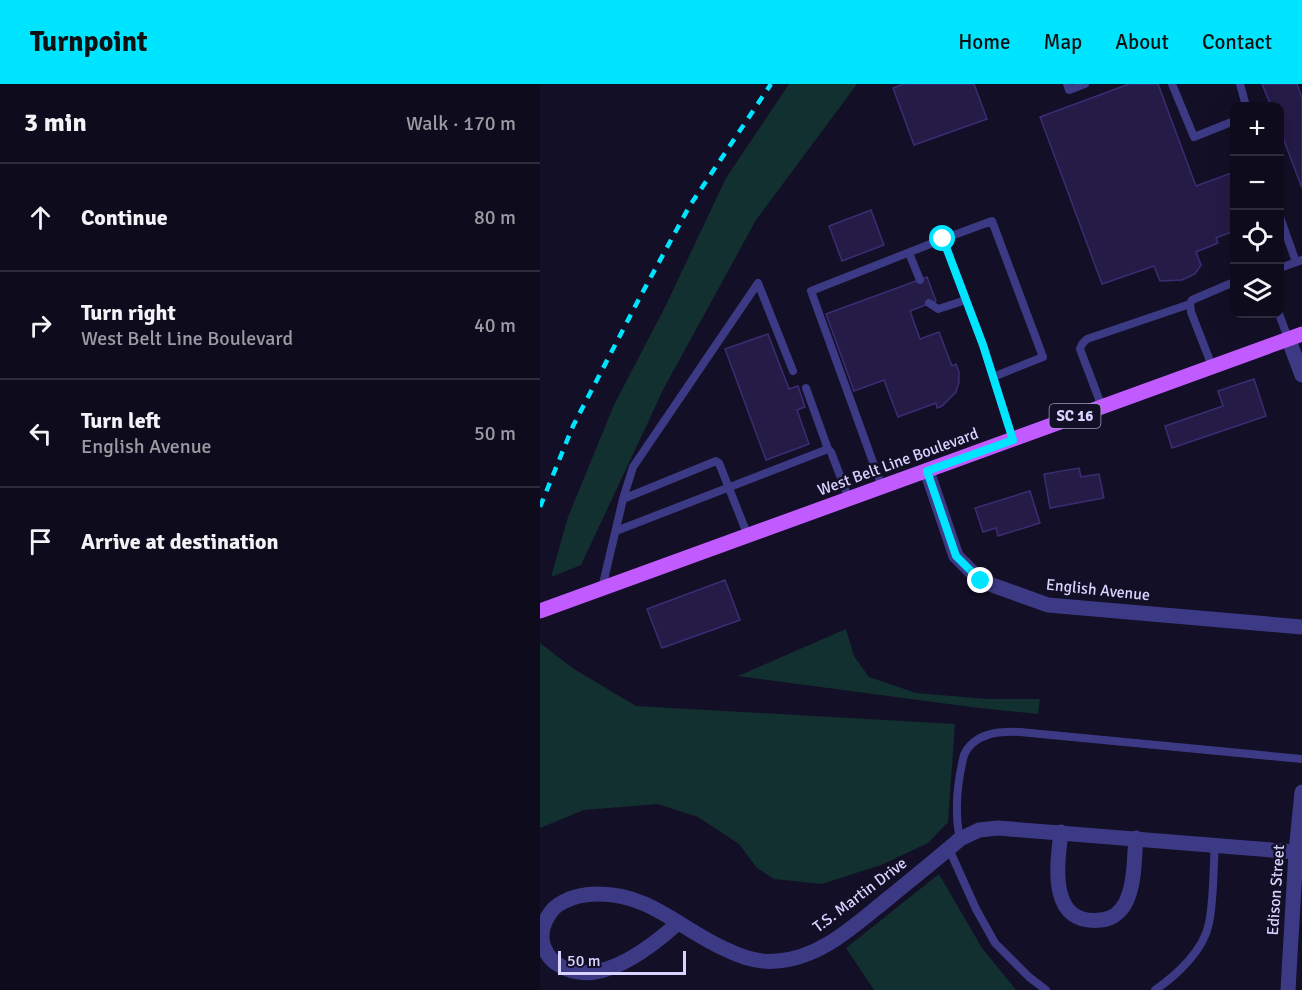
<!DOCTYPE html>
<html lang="en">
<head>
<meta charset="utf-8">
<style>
	:root { --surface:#0e0b1c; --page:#171425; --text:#f1f3f6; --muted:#9b9ba3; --line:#2e2b3b; --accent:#00e5ff }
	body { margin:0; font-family:Signika,sans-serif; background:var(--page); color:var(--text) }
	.controls { position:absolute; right:18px; top:18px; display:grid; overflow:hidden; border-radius:12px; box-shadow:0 6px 24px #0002 }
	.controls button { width:54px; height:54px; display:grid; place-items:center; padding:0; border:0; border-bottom:2px solid var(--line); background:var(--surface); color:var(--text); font:30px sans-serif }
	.scale { position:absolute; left:18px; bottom:15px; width:128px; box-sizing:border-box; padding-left:6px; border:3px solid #d9d4ff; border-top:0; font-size:16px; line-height:21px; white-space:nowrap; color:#d9d4ff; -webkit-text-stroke:4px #130f26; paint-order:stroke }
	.stop { position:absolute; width:18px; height:18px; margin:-14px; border:4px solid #00e5ff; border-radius:50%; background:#fff }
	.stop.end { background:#00e5ff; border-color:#fff; box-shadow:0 2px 6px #0008 }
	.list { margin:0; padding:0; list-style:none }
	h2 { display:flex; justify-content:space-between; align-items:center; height:78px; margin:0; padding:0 24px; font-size:26px }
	h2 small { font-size:20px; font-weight:400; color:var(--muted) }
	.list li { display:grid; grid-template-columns:39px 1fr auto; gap:18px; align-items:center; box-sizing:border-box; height:108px; padding:0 24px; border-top:2px solid var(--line) }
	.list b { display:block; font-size:22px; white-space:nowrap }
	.list p { margin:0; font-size:20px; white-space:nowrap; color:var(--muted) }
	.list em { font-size:20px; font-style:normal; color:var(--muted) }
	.icon { flex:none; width:33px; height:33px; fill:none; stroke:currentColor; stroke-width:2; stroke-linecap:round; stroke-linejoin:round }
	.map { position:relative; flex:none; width:762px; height:906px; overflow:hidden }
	header { display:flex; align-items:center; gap:36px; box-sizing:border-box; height:84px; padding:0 30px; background:var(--accent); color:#111 }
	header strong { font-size:28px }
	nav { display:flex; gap:33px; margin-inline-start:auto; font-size:21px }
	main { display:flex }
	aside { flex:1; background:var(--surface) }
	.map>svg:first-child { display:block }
</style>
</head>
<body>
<header>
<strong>Turnpoint</strong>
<nav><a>Home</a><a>Map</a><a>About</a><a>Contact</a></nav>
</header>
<main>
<aside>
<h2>3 min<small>Walk · 170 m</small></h2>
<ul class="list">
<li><svg class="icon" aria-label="ahead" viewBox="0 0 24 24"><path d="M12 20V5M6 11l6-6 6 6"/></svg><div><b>Continue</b></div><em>80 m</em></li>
<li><svg class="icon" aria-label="right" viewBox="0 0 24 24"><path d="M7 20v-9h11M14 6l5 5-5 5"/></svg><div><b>Turn right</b><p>West Belt Line Boulevard</p></div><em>40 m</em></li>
<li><svg class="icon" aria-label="left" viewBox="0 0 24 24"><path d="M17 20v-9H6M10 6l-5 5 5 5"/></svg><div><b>Turn left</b><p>English Avenue</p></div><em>50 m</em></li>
<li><svg class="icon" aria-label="arrive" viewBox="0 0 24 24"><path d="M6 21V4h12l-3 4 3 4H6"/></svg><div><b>Arrive at destination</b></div></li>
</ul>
</aside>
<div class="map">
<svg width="762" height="906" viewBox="0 0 762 906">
	<rect width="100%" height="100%" fill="#130f26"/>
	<path fill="#12302f" d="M249 0H317L216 136 124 304 41 481 11 493 28 433 74 321 126 221 186 94Z
		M306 545 314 572 329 593 376 609 448 615H500L498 630 431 623 198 592Z
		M0 559 34 585 96 622 415 640 408 738 388 759 341 781 282 800 234 795 217 784 199 760 158 733 118 720 44 726 0 744Z
		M399 790 442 864 476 906H334L306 864Z"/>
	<path fill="#241b47" stroke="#3b2d73" stroke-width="1.5" d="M364 0H434L447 35 374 61 353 4Z
		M589 0H618L656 102 694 88V147L676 154 678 159 656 168 661 181 655 190 642 196 620 197 614 182 562 200 500 33Z
		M722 0H757L762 14V104L740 46V22H731Z
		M331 126 344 161 302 177 289 142Z
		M387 193 396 217 370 227 380 255 399 248 412 282 416 280 419 288V298L416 308 402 322 397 324 396 319 358 333 344 296 314 307 286 230Z
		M228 250 249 305 258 302 265 323 257 326 269 360 226 376 185 265Z
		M714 295 726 332 632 364 625 342 683 322 678 307Z
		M539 384 541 393 559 390 564 414 510 424 504 390Z
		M490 407 500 439 458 452 456 444 443 448 435 424Z
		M185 496 200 536 122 564 107 525Z"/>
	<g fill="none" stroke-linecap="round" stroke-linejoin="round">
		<path stroke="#3d3a85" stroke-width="8" d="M527 0 529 6 545 0
			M632 0 654 53 694 37
			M700 0 706 22
			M740 133 756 178
			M403 155 452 137 503 273 453 293
			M369 169 380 196
			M740 184 762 176
			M389 219 398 225 426 216
			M739 230 748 254
			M672 282 651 228 650 220 652 216 694 198
			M266 304 288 365
			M562 323 540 265 542 260 547 255 650 220
			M342 403 271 207 403 155 443 261 473 356
			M83 415 93 383 218 199 253 287
			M76 447 288 365 291 368 309 415
			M62 504 83 415 176 377 179 379 208 452
			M420 755C414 727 417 699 424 671 434 649 459 647 480 648L762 675
			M409 765 436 825 455 859 489 893 506 906
			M615 906C637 891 664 866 669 839 674 814 673 786 675 760"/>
		<path stroke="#3d3a85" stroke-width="15" d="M748 254 762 291
			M387 387 416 472 441 497 508 521 762 543
			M521 748C517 781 508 842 561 836 572 835 581 828 586 818 595 799 594 775 596 754
			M138 839C110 864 58 906 19 881 10 876 3 866 2 855 1 841 10 824 23 818 34 812 46 810 58 810 111 810 140 845 185 865 201 873 220 879 237 877 282 874 317 839 350 813 373 794 397 775 420 755L439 746 458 744 756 768
			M748 906 756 768 762 708"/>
		<path stroke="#c25bff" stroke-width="15" d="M0 527 762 250"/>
		<path stroke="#00e5ff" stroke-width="4.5" stroke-dasharray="9 8" stroke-linecap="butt" d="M0 423 33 342 100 213 149 123 231 0"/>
	</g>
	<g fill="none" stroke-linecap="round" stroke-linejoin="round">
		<path stroke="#00e5ff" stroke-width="8" d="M403 155 443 261 473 356 387 387 416 472 441 497"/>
	</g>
	<g text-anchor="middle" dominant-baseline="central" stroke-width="5" stroke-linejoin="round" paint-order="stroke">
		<rect fill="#130f26" stroke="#9e99be" stroke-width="1.5" x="509.5" y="320" width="51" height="24" rx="4.5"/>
		<g font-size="15" font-weight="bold" fill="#d9d4ff">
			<text x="535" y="332">SC 16</text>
		</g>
		<g font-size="16" fill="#d9d4ff" stroke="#130f26">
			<text transform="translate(358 378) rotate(-20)">West Belt Line Boulevard</text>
			<text transform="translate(558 506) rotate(6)">English Avenue</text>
			<text transform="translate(736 806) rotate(-86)">Edison Street</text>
			<text transform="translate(320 811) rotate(-37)">T.S. Martin Drive</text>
		</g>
	</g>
</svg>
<div class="controls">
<button>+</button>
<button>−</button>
<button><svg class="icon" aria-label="locate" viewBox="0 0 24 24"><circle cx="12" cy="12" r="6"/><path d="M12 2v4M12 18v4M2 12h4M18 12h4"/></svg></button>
<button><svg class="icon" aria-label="layers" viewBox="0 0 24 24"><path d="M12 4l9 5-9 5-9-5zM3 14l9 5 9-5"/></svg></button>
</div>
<div class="scale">50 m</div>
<div class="stop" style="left:403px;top:155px"></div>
<div class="stop end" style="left:441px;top:497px"></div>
</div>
</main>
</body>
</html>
